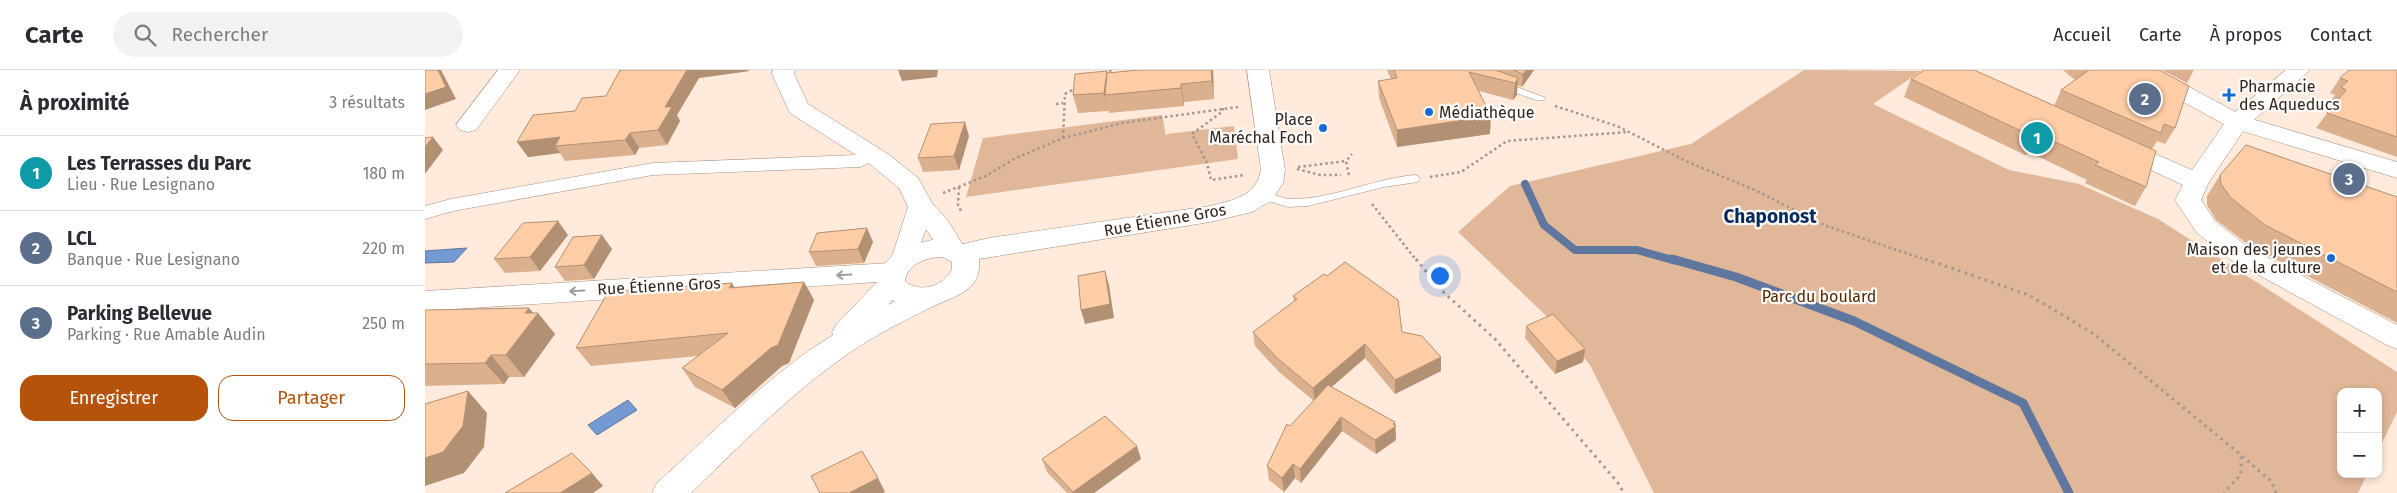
<!DOCTYPE html>
<html lang="fr">
<head>
<meta charset="utf-8">
<style>
	:root { --surface:#fff; --page:#f2f2f3; --text:#2b2b33; --muted:#7c7c81; --line:#e1e1e2; --accent:#b45309 }
	body { margin:0; font-family:"Fira Sans",sans-serif; background:var(--page); color:var(--text) }
	.controls { position:absolute; right:15px; bottom:15px; display:grid; overflow:hidden; border-radius:10px; box-shadow:0 2px 8px #0003 }
	.controls button { width:45px; height:45px; display:grid; place-items:center; padding:0; border:0; border-bottom:1px solid var(--line); background:var(--surface); color:var(--text); font:25px sans-serif }
	.you { position:absolute; left:1014px; top:205px; width:18px; height:18px; margin:-12px; border:4px solid #fff; border-radius:50%; background:#1a73e8; box-shadow:0 0 0 8px #1a73e833 }
	.badge { display:grid; place-items:center; width:32px; height:32px; border-radius:50%; background:var(--accent); color:#fff; font-size:16px; font-weight:700 }
	.pin { position:absolute; translate:-50% -50%; border:2px solid #fff; box-shadow:0 1px 5px #0006 }
	.list { margin:0; padding:0; list-style:none }
	h2 { display:flex; justify-content:space-between; align-items:center; height:65px; margin:0; padding:0 20px; font-size:21px }
	h2 small { font-size:16px; font-weight:400; color:var(--muted) }
	.list li { display:grid; grid-template-columns:32px 1fr auto; gap:15px; align-items:center; box-sizing:border-box; height:75px; padding:0 20px; border-top:1px solid var(--line) }
	.list b { display:block; font-size:19px; white-space:nowrap }
	.list p { margin:0; font-size:16px; white-space:nowrap; color:var(--muted) }
	.list em { font-size:16px; font-style:normal; color:var(--muted) }
	.actions { display:flex; gap:10px; padding:15px 20px }
	.actions a { flex:1; padding:11px 0; border:1px solid var(--accent); border-radius:15px; text-align:center; font-size:18px; color:var(--accent) }
	.actions .main { background:var(--accent); color:#fff }
	.icon { flex:none; width:28px; height:28px; fill:none; stroke:currentColor; stroke-width:2; stroke-linecap:round; stroke-linejoin:round }
	.map { position:relative; flex:none; width:1972px; height:423px; overflow:hidden }
	header { display:flex; align-items:center; gap:30px; box-sizing:border-box; height:70px; padding:0 25px; background:var(--surface); border-bottom:1px solid var(--line) }
	header strong { font-size:24px }
	nav { display:flex; gap:28px; margin-inline-start:auto; font-size:18px }
	.search { width:350px; height:45px; background:var(--page); display:flex; align-items:center; gap:12px; box-sizing:border-box; padding:0 18px; border-radius:28px; color:var(--muted); font-size:19px }
	main { display:flex }
	aside { flex:1; background:var(--surface) }
	.map>svg:first-child { display:block }
</style>
</head>
<body>
<header>
<strong>Carte</strong>
<div class="search"><svg class="icon" aria-label="search" viewBox="0 0 24 24"><circle cx="10" cy="10" r="6"/><path d="M15 15l6 6"/></svg>Rechercher</div>
<nav><a>Accueil</a><a>Carte</a><a>À propos</a><a>Contact</a></nav>
</header>
<main>
<aside>
<h2>À proximité<small>3 résultats</small></h2>
<ul class="list">
<li><span class="badge" style="background:#0f9aa8">1</span><div><b>Les Terrasses du Parc</b><p>Lieu · Rue Lesignano</p></div><em>180 m</em></li>
<li><span class="badge" style="background:#5c6f8a">2</span><div><b>LCL</b><p>Banque · Rue Lesignano</p></div><em>220 m</em></li>
<li><span class="badge" style="background:#5c6f8a">3</span><div><b>Parking Bellevue</b><p>Parking · Rue Amable Audin</p></div><em>250 m</em></li>
</ul>
<div class="actions"><a class="main">Enregistrer</a><a>Partager</a></div>
</aside>
<div class="map">
<svg width="1972" height="423" viewBox="0 0 1972 423">
	<rect width="100%" height="100%" fill="#ffeadb"/>
	<path fill="#e0b798" d="M1379 0 1496 1 1448 34 1584 100 1654 114 1733 149 1972 302V342L1953 381V322H1916V404H1942L1933 423H1229L1165 295 1131 255 1033 162 1085 116 1266 74Z
		M737 45 741 66 742 64 809 56 813 89 541 127 558 68Z"/>
	<path fill="#749ad3" stroke="#5f779e" d="M42 178 29 192 0 193V181Z
		M203 330 212 340 172 365 163 355Z"/>
	<g fill="none" stroke-linecap="round" stroke-linejoin="round">
		<path stroke="#5f779e" stroke-width="8" d="M1100 114 1119 155 1150 180H1212L1251 191"/>
		<path stroke="#5f779e" stroke-width="9" d="M1247 189 1311 207 1429 251 1598 333 1644 423"/>
		<defs>
			<path id="service" d="M1044 0H1054L1055 3 1121 28 1119 30H1111L1045 7Z
				M989 105 993 106 995 109 993 112 959 117 883 136 863 137 833 128 831 125 837 121C847 123 857 129 867 129 908 129 948 109 989 105Z"/>
			<path id="pedestrian" d="M447 78 454 80 456 84 454 88 435 97 228 105 28 141 0 149V136L26 129 228 93 431 85Z"/>
			<path id="minor" d="M73 0H95L51 60 43 62 35 60 31 55Z
				M348 0H370L369 4 383 34 463 84 493 108 507 133 523 151 541 180 537 186 528 189 519 186 501 159 487 197 480 199 482 202 478 209 468 211 0 241V221L465 193 483 137 474 118 445 94 365 43 347 4Z
				M1861 0H1885L1821 57 1784 112 1776 130 1790 151 1824 178 1972 255V279L1962 275 1806 190 1772 163 1750 130 1758 115 1687 82 1683 77 1687 72 1695 70 1703 72 1767 100 1804 47Z"/>
			<path id="secondary" d="M822 0H844L860 100 858 113 846 131 827 142 785 152 554 189C557 221 532 225 509 236 492 244 475 253 458 262 385 303 326 365 266 423H227L232 413C289 362 343 305 408 265L407 262 411 255 453 211 461 192 471 182 486 175 511 169H523L538 174 564 168 785 136C808 130 831 127 836 100ZM518 187 527 192V199C520 216 494 224 480 211 482 193 503 187 518 187ZM467 230 470 231 463 235Z
				M1706 0H1733L1820 47 1972 92V108L1804 57 1709 5Z"/>
		</defs>
		<use href="#service" stroke="#a08e80" stroke-width="1"/>
		<use href="#pedestrian" stroke="#a08e80" stroke-width="1"/>
		<use href="#minor" stroke="#a08e80" stroke-width="1"/>
		<use href="#secondary" stroke="#a08e80" stroke-width="1"/>
		<path stroke="#a6978c" stroke-width="2.5" stroke-dasharray="2.5 3" stroke-linecap="butt" d="M679 3 687 0
			M631 34 638 33
			M1130 36 1192 56 1263 92 1334 122 1399 155 1504 191
			M798 38 797 42 767 64 782 93 786 110 819 105
			M638 68 640 24 651 18
			M873 97 921 91
			M872 99 895 105H916
			M924 105 921 91 927 84
			M1005 107 1036 102 1082 71 1203 62
			M534 117 533 135 537 143
			M518 123 561 106 589 89 638 68 697 53 813 37
			M947 134 992 191"/>
		<path stroke="#a6978c" stroke-width="3" stroke-dasharray="2.5 4.5" stroke-linecap="butt" d="M991 189 1015 219 1070 269 1193 413 1199 423
			M1500 189 1604 225 1669 264 1816 385V404L1799 423
			M1817 386 1847 412 1851 423"/>
		<use href="#service" fill="#fff" fill-rule="evenodd"/>
		<use href="#pedestrian" fill="#fff" fill-rule="evenodd"/>
		<use href="#minor" fill="#fff" fill-rule="evenodd"/>
		<use href="#secondary" fill="#fff" fill-rule="evenodd"/>
	</g>
	<path fill="#dab08f" d="M195 0H324V1L274 8 252 45 255 51 242 75 214 78 210 85 140 91 135 83 103 87 92 72 150 41 181 26Z
		M714 0H788L789 29 759 32V36L684 43 683 39V41L653 43 648 25 682 3Z
		M962 0H1109L1097 17 1092 15V25L1088 30 1054 21 1065 64 972 77 954 28 953 11 966 9Z
		M1638 0H1734L1750 58 1740 74 1732 71 1727 79 1721 117 1710 136 1660 113 1662 110 1604 82 1600 85 1479 27 1486 9 1629 36 1636 20 1650 10Z
		M1737 0H1769L1762 13Z
		M1972 0V87L1891 58 1909 34 1905 32 1910 25 1905 23 1915 8Z
		M544 66 534 100 498 102 493 88Z
		M1795 105 1972 127V253L1825 176 1791 150 1782 135V126Z
		M143 165 115 201 80 203 69 189Z
		M448 172 439 193 391 196 384 182Z
		M187 179 169 209 140 211 130 197Z
		M379 212 389 230 364 293 357 296 310 338 270 317 257 298 273 286 166 296 151 278 307 213 309 217Z
		M868 226 977 262 1016 287V301L970 324 940 288 907 317 970 352 971 370 951 384 917 361 876 413 870 408 859 422 844 410 842 396 865 356 889 331 854 302 830 276 828 262 869 232Z
		M0 240 108 243 130 264 99 307H84L79 314 0 316Z
		M1101 256 1160 279 1158 292 1130 304 1100 268Z
		M617 389H716L669 423H642L622 402Z"/>
	<path fill="#b29074" d="M13 0H16L31 29 0 40V24Z
		M262 0H324V1L274 8 252 45 255 51 242 75 233 60 240 37Z
		M473 0H513L512 7 477 11Z
		M786 0H788L789 29 787 11Z
		M1101 0H1109L1097 17 1098 4Z
		M682 1 686 19 680 25 683 41 679 23Z
		M1093 8 1092 25 1088 30 1090 13Z
		M756 14 759 32V36L756 18Z
		M1066 46 1065 64 972 77V60Z
		M540 52 544 66 534 100 529 86Z
		M205 63 214 78 210 85 200 70Z
		M1613 64 1604 82 1600 85 1609 67Z
		M8 67 18 80 0 104V77Z
		M135 67 130 76 135 83 103 87 92 72Z
		M133 151 143 165 115 201 105 187Z
		M442 158 448 172 439 193 433 179Z
		M177 165 187 179 169 209 159 195Z
		M680 201 684 215 689 248 660 254 656 240Z
		M379 212 389 230 364 293 357 296 310 338 297 320Z
		M307 213 318 232 304 218Z
		M104 238 111 246 113 243 130 264 99 307 81 285 100 243Z
		M940 274V288L890 331 888 318Z
		M1160 279 1158 292 1130 304 1132 291Z
		M66 285 84 307 79 314 60 293Z
		M1016 287V301L970 324V310Z
		M43 321 62 343 59 377 39 403 0 416V388Z
		M916 347 917 361 876 413 875 399Z
		M970 352 971 370 951 384 950 370Z
		M712 376 716 389 669 423H649L648 422Z
		M868 394 870 408 859 422 857 408Z
		M167 403 178 416 168 423H135Z
		M453 408 460 422 458 423H424Z"/>
	<path fill="#fecda6" stroke="#b29074" d="M0 0H13L21 17 0 24Z
		M195 0H262L240 37H247L233 60 205 63 200 70 130 76 135 67 92 72 108 45 150 41 157 28 181 26Z
		M714 0H786L787 11 756 14V18L680 25 682 3Z
		M969 0H1070L1093 8 1090 13 1044 2 1066 46 972 60 953 11 972 8Z
		M1088 0H1101L1098 4Z
		M1499 0H1549L1731 81 1721 117 1670 95 1674 92 1613 64 1609 67 1486 9Z
		M1664 0H1734L1764 16 1750 58 1739 54 1736 63 1636 20Z
		M1924 0H1972V67L1902 43 1921 20 1916 17 1923 11 1915 8Z
		M682 1 679 23 648 25 650 4Z
		M540 52 529 86 493 88 506 54Z
		M8 67 0 77V68Z
		M1821 75 1972 127V222L1840 155 1806 128 1796 114 1795 105Z
		M133 151 105 187 69 189 98 153Z
		M442 158 433 179 384 182 392 163Z
		M177 165 159 195 130 197 148 167Z
		M920 192 973 230 977 262 997 266 1016 287 970 310 940 274 888 318 852 288 828 262 872 229 868 226 899 204 902 206Z
		M680 201 685 234 656 240 653 206Z
		M379 212 353 275 346 278 297 320 257 298 303 263 151 278 183 222 307 213 304 218Z
		M104 238 100 243H113L81 285H66L60 293 0 294V240Z
		M1128 244 1160 279 1132 291 1101 256Z
		M903 315 970 352 968 354 971 356 950 370 916 347 875 399 868 394 857 408 842 396 862 354 865 356Z
		M43 321 38 356 18 382 0 388V334Z
		M680 346 712 376 648 422 617 389Z
		M437 381 453 408 424 423H395L386 406Z
		M147 383 167 403 135 423H80Z"/>
	<defs><path id="oneway-shaft" d="M-6 0H5M1.5-3L5.5 0L1.5 3" fill="none" stroke-width="1.6" stroke-linecap="round" stroke-linejoin="round" transform="scale(1.25)"/></defs>
	<g stroke="#a19d9b">
		<use href="#oneway-shaft" transform="translate(419 205) rotate(177)"/>
		<use href="#oneway-shaft" transform="translate(152 221) rotate(177)"/>
	</g>
	<g fill="#1769d3" stroke="#fffbf8" stroke-width="2">
		<path d="M1801.5 17.5h5v5h5v5h-5v5h-5v-5h-5v-5h5z"/>
		<circle cx="1004" cy="42" r="5"/>
		<circle cx="898" cy="58" r="5"/>
		<circle cx="1906" cy="188" r="5"/>
	</g>
	<g text-anchor="middle" dominant-baseline="central" stroke-width="4.5" stroke-linejoin="round" paint-order="stroke">
		<g font-size="16" fill="#2e2621" stroke="#fffbf8" text-anchor="start">
			<text x="1814" y="16">Pharmacie<tspan x="1814" dy="18">des Aqueducs</tspan></text>
			<text x="1014" y="42">Médiathèque</text>
			<text x="888" y="49" text-anchor="end">Place<tspan x="888" dy="18">Maréchal Foch</tspan></text>
			<text x="1896" y="179" text-anchor="end">Maison des jeunes<tspan x="1896" dy="18">et de la culture</tspan></text>
		</g>
		<g font-size="16" fill="#2e2621" stroke="#fffbf8">
			<text transform="translate(740 150) rotate(-10)">Rue Étienne Gros</text>
			<text transform="translate(234 216) rotate(-3)">Rue Étienne Gros</text>
		</g>
		<g font-size="16" fill="#4f2902" stroke="#fffbf8">
			<text x="1394" y="226">Parc du boulard</text>
		</g>
		<g font-size="19" font-weight="bold" fill="#052b5e" stroke="#fffbf8">
			<text x="1345" y="146">Chaponost</text>
		</g>
	</g>
</svg>
<div class="controls">
<button>+</button>
<button>−</button>
</div>
<div class="you"></div>
<div class="pin badge" style="left:1612px;top:68px;background:#0f9aa8">1</div>
<div class="pin badge" style="left:1720px;top:29px;background:#5c6f8a">2</div>
<div class="pin badge" style="left:1924px;top:109px;background:#5c6f8a">3</div>
</div>
</main>
</body>
</html>
